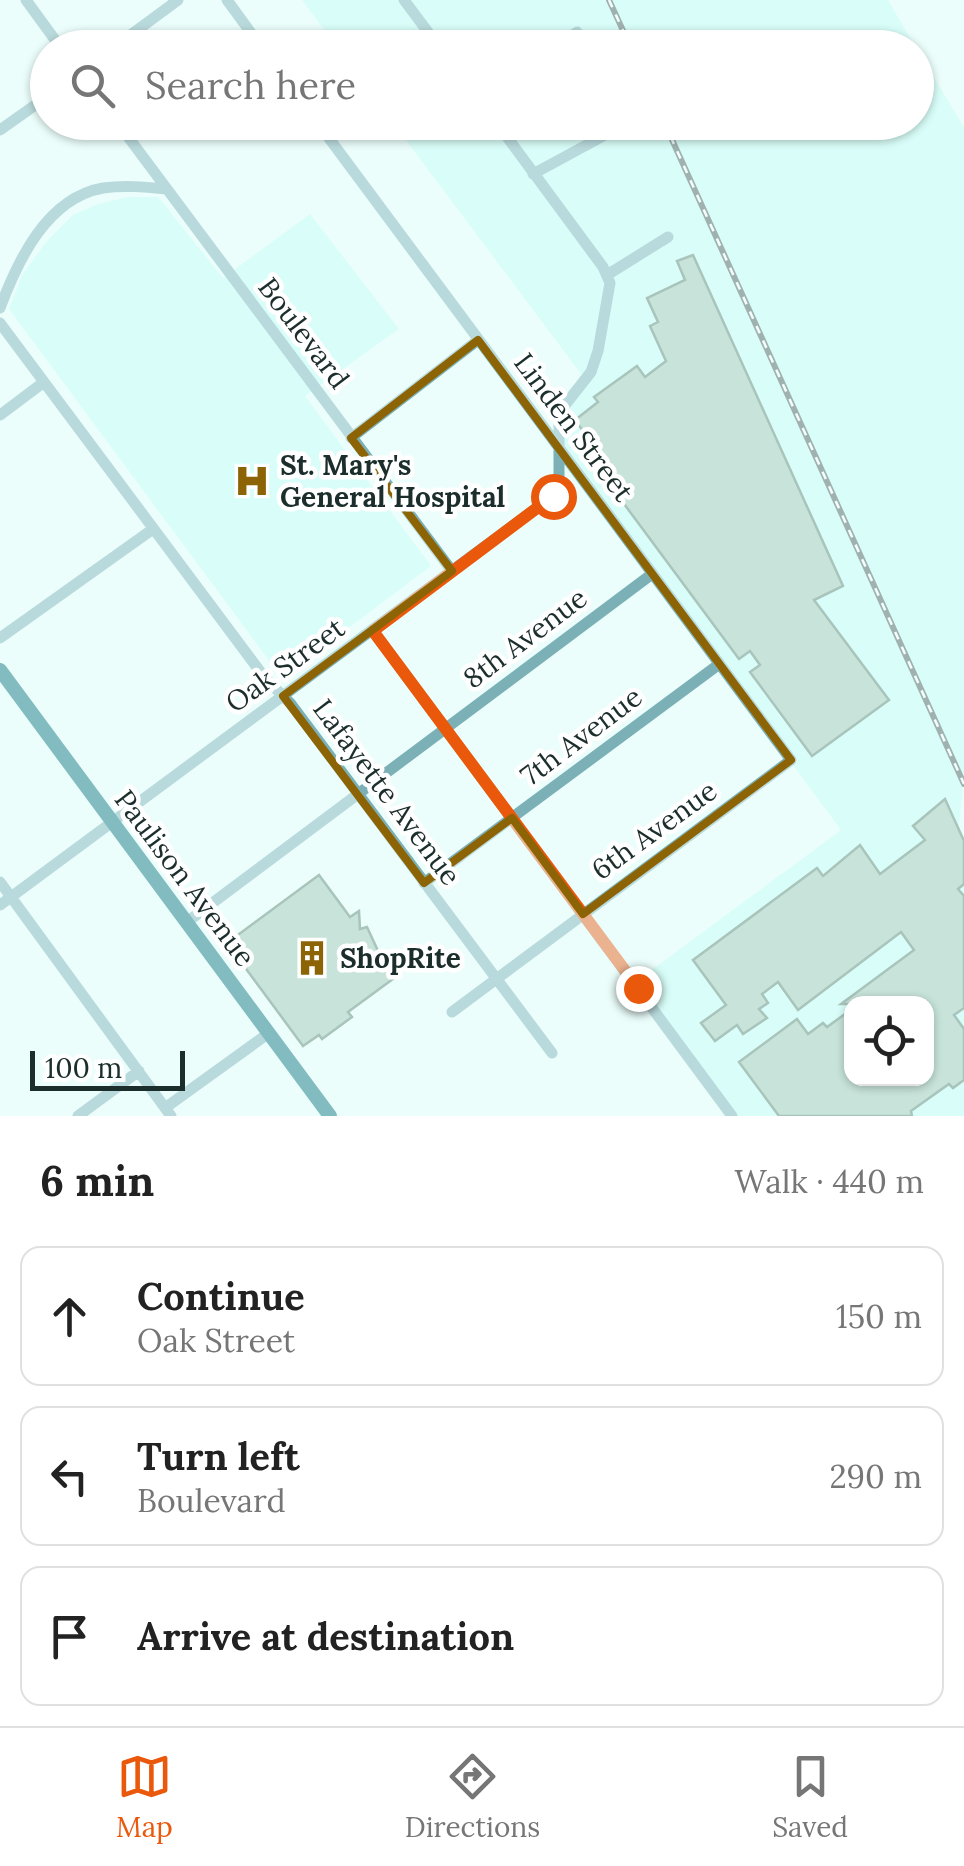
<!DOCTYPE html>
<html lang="en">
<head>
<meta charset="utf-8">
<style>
	:root { --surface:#fff; --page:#f2f2f2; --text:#222; --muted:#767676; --line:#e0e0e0; --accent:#ea580c }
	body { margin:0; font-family:Lora,serif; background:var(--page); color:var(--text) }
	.controls { position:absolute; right:30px; bottom:30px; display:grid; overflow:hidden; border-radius:20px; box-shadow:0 2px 8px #0004 }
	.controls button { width:90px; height:90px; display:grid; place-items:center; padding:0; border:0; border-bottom:2px solid var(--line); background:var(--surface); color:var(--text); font:50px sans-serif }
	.scale { position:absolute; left:30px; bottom:25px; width:155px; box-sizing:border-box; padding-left:10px; border:5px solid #1b2e2c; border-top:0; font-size:28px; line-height:35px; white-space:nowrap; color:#1b2e2c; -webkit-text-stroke:8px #fff; paint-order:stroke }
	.stop { position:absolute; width:30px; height:30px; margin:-22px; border:8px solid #ea580c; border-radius:50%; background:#fff }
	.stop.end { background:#ea580c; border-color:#fff; box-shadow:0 2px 10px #0008 }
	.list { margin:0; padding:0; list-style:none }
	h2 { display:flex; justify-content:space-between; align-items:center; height:130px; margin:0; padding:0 40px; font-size:42px }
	h2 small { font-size:32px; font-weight:400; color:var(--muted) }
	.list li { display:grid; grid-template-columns:65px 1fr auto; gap:30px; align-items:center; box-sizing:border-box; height:140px; margin:0 20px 20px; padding:0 20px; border:2px solid var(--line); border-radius:20px }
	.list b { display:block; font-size:38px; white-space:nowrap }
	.list p { margin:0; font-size:32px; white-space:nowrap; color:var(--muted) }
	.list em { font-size:32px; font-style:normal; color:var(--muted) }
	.icon { flex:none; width:55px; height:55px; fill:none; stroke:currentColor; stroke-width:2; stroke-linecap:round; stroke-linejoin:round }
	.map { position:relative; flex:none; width:964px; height:1116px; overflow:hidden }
	.search { position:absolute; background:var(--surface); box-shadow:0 2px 8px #0004; left:30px; right:30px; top:30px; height:110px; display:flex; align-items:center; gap:25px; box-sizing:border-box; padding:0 35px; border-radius:55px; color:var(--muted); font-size:38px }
	.sheet { height:610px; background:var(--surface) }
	nav { display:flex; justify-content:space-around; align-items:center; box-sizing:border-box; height:140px; border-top:2px solid var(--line); background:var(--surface); font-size:28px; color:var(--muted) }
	nav a { display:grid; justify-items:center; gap:5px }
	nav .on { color:var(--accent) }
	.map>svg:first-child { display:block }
</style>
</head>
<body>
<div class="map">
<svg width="964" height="1116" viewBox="0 0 964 1116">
	<rect width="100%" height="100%" fill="#ebfefb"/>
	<path fill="#c3fef6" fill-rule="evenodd" d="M302 0H888L916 48 337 47Z
		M916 48 964 127V774L959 825 964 842V1116H732L634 983 841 830 554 443 581 374 393 123 916 122ZM852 1004H926V1078H852Z
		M128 197H158L223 278 310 214 399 329 305 396 431 566 282 678 9 309 22 275 46 242 73 215 98 204Z"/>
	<path fill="#9cc4b1" stroke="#597f6e" stroke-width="2.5" d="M693 255 843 586 814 600 889 700 812 756 750 672 760 665 750 651 739 659 593 462 597 459 587 445 591 442 575 420 598 402 594 397 637 366 645 377 666 361 650 326 658 322 647 298 685 280 677 261Z
		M945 799 964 841V884L958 889 964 896V1008L954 1015 964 1029V1080L953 1088 949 1084 911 1111 912 1116H779L739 1062 797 1019 808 1034 823 1023 827 1027 852 1009V1078H926V1004H841L914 950 901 932 798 1010 778 982 762 994 768 1003 759 1009 767 1018 743 1034 737 1025 715 1041 701 1023 726 1005 693 960 817 868 823 876 860 845 880 874 925 840 913 826Z
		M319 875 350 917 359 911 360 929 367 927 379 953 385 952 388 965 393 964 397 976 348 1012 352 1017 322 1039 319 1035 303 1046 227 943Z"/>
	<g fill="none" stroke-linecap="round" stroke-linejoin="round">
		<path stroke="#7cb0b7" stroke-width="11" d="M26 0 61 48
			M227 0 262 48
			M404 0 440 48
			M113 48 178 0
			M553 48 577 32
			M117 122 452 571
			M317 122 791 760 452 1012
			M0 130 48 96
			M533 174 605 135
			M607 275 668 237
			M0 308C18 260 47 198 103 188 124 185 145 187 166 189
			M0 323 265 678 291 704 552 1053
			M0 415 44 382
			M351 438 478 340
			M373 631 732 1116
			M0 638 153 529
			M0 882 171 1116
			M424 883 718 665
			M0 905 553 496 559 485V422L565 405 591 372 598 351 610 283 603 267 496 122
			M187 922 652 574
			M165 1108 269 1033
			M78 1116 139 1071"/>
		<path stroke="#056e79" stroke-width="14" d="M0 670 330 1116"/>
		<defs>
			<path id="rail" d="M609 0 631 48
				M664 122 964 784"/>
		</defs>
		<use href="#rail" stroke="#455856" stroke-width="6"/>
		<use href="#rail" stroke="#fff" stroke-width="2.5" stroke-dasharray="8" stroke-linecap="butt"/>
	</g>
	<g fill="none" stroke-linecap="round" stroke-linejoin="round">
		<path stroke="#ea580c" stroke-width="12" d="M553 496 373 631 638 988"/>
	</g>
	<path d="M0 0H964V1116H0ZM478 340 791 760 583 914 512 818 424 883 283 696 452 571 351 438Z" fill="#ebfefb" fill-opacity=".55" fill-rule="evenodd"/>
	<path fill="none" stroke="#8c6405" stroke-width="8" stroke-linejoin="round" d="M478 340 791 760 583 914 512 818 424 883 283 696 452 571 351 438Z"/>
	<defs>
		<symbol id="hospital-bare" viewBox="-9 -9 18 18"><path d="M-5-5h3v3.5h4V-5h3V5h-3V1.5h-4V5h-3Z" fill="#8c6405" stroke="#fff" stroke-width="2.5" paint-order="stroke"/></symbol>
		<symbol id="building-bare" viewBox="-9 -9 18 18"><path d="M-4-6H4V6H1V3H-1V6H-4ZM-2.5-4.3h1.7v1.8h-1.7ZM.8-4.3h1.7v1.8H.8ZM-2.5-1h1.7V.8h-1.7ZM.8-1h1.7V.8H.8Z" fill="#8c6405" stroke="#fff" stroke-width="2.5" paint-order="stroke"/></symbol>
	</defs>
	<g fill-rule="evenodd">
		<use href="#hospital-bare" x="227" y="456" width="50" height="50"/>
		<use href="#building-bare" x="287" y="933" width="50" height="50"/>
	</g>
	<g text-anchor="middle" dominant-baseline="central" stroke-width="9" stroke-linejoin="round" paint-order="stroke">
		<g font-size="28" fill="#1b2e2c" stroke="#fff">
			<text transform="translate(304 333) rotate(53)">Boulevard</text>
			<text transform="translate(574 427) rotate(53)">Linden Street</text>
			<text transform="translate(525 638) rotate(-37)">8th Avenue</text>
			<text transform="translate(285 665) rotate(-36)">Oak Street</text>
			<text transform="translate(581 736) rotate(-37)">7th Avenue</text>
			<text transform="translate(387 792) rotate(53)">Lafayette Avenue</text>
			<text transform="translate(654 830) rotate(-36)">6th Avenue</text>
			<text transform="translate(185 878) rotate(53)">Paulison Avenue</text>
		</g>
		<g font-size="28" font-weight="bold" fill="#1b2e2c" stroke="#fff" text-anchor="start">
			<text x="280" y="465">St. Mary's<tspan x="280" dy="32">General Hospital</tspan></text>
			<text x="340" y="958">ShopRite</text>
		</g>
	</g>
</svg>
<div class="controls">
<button><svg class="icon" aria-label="locate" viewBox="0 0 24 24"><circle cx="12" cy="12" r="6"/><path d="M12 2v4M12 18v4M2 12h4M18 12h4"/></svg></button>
</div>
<div class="scale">100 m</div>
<div class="stop" style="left:553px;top:496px"></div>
<div class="stop end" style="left:638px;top:988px"></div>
<div class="search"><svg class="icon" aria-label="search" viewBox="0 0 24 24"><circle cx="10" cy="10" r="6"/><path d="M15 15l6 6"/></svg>Search here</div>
</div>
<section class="sheet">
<h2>6 min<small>Walk · 440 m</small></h2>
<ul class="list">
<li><svg class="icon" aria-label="ahead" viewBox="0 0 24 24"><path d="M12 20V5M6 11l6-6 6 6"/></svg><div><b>Continue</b><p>Oak Street</p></div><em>150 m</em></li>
<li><svg class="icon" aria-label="left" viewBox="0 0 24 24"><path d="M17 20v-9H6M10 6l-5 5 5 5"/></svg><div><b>Turn left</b><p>Boulevard</p></div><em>290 m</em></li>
<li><svg class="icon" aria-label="arrive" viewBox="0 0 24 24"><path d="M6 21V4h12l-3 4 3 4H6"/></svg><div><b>Arrive at destination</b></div></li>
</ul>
</section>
<nav>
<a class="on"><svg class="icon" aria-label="map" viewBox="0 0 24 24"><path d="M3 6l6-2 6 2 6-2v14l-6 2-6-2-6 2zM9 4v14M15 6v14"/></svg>Map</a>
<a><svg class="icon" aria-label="directions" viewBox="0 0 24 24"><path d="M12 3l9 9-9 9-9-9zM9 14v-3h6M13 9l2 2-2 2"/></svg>Directions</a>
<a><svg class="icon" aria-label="saved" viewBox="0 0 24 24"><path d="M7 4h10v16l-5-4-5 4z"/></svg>Saved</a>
</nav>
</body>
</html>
